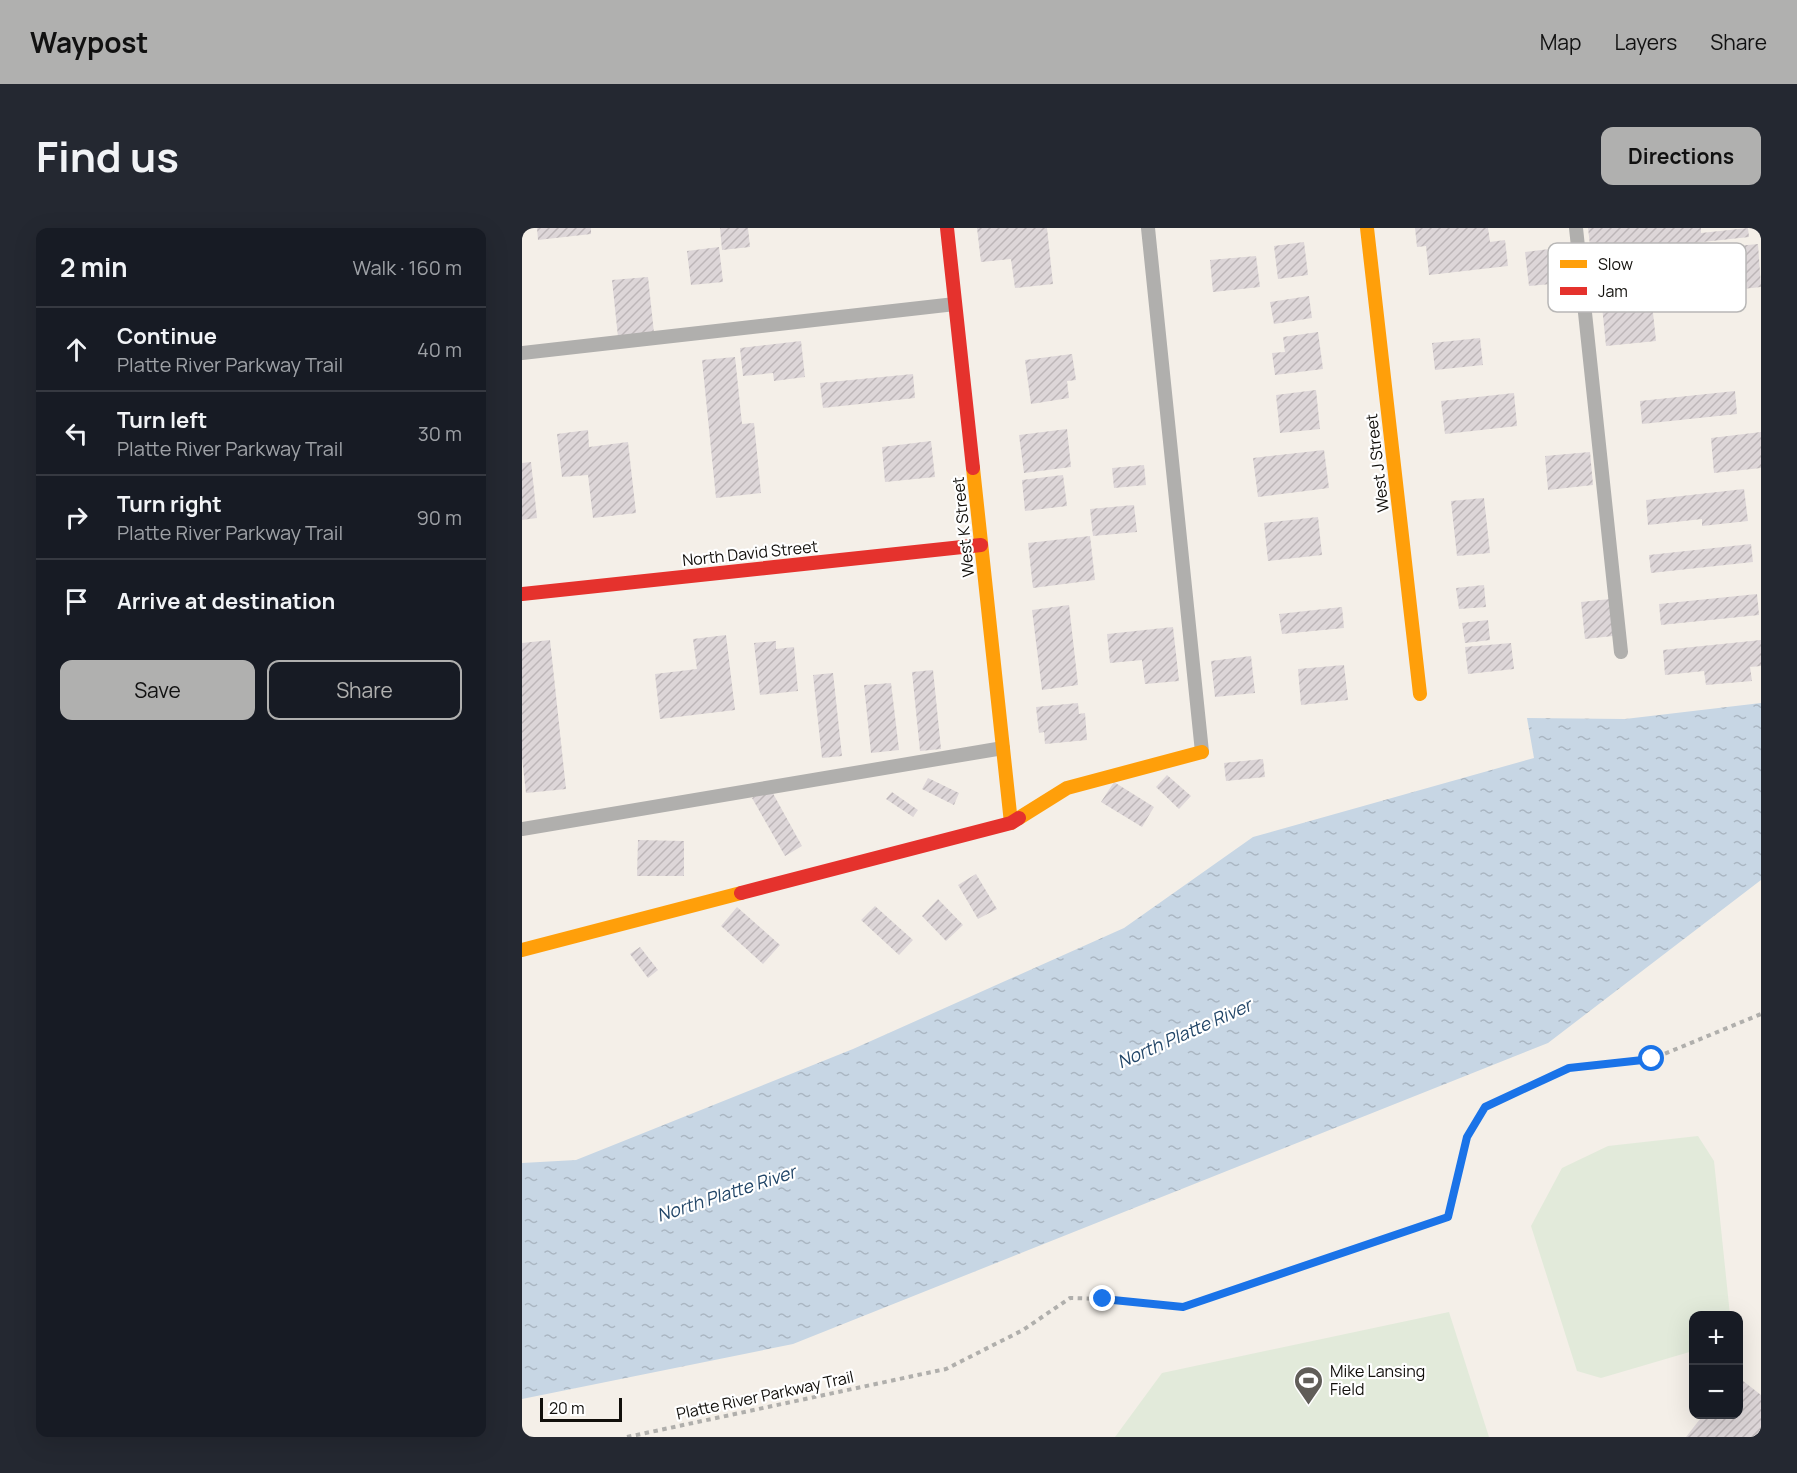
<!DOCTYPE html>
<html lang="en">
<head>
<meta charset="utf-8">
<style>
	:root { --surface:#171b24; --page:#242831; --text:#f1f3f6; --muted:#9ea1a6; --line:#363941; --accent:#b0b0af }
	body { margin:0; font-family:Manrope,sans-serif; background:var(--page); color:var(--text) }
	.controls { position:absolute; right:18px; bottom:18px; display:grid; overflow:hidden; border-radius:12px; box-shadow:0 6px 24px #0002 }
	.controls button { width:54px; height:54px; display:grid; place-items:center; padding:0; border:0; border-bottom:2px solid var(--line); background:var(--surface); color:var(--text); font:30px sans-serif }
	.scale { position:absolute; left:18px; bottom:15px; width:82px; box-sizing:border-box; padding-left:6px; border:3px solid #110f0b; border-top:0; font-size:16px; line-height:21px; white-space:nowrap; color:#110f0b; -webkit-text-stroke:4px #fff; paint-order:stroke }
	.stop { position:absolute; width:18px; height:18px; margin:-14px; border:4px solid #1a73e8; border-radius:50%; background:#fff }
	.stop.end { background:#1a73e8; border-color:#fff; box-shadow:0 2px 6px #0008 }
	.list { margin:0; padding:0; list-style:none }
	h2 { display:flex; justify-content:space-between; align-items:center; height:78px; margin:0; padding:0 24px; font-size:26px }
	h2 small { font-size:20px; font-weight:400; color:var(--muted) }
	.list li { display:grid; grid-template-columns:39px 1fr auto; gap:18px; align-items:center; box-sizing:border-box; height:84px; padding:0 24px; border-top:2px solid var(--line) }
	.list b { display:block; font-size:22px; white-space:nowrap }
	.list p { margin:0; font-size:20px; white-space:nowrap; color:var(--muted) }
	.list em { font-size:20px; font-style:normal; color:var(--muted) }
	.actions { display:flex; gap:12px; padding:18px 24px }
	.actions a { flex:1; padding:14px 0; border:2px solid var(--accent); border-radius:12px; text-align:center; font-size:21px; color:var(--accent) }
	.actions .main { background:var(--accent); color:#111 }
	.icon { flex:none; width:33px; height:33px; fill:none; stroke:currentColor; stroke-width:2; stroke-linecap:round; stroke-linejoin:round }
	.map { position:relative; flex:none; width:1239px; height:1209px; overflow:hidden; border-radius:12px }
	header { display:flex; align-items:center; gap:36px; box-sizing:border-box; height:84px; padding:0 30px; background:var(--accent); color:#111 }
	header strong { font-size:28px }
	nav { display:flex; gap:33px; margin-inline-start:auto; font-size:21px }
	.intro { display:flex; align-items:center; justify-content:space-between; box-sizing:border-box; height:144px; padding:0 36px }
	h1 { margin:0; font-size:42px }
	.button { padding:15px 27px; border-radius:12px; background:var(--accent); color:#111; font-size:21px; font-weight:700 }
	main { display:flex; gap:36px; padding:0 36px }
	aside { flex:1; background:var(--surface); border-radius:12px; box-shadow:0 6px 24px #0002 }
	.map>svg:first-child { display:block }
</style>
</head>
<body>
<header>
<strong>Waypost</strong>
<nav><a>Map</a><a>Layers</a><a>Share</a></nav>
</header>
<div class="intro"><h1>Find us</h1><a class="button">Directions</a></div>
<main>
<aside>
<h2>2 min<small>Walk · 160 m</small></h2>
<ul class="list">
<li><svg class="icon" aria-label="ahead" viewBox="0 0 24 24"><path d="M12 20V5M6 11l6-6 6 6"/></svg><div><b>Continue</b><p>Platte River Parkway Trail</p></div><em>40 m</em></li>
<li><svg class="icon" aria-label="left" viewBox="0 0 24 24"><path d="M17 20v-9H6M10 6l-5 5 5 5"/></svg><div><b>Turn left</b><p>Platte River Parkway Trail</p></div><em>30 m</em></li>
<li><svg class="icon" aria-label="right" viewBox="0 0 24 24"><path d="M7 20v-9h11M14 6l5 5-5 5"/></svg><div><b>Turn right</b><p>Platte River Parkway Trail</p></div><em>90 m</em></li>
<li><svg class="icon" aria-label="arrive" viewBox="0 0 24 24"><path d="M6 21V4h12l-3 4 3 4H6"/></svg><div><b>Arrive at destination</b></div></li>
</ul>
<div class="actions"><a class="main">Save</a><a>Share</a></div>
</aside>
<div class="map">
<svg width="1239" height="1209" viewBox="0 0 1239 1209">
	<defs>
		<pattern id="water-ripples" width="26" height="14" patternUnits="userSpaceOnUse" patternTransform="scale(1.5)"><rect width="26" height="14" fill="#c7d6e4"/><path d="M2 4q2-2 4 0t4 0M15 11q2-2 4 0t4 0" fill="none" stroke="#aab6c2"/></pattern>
		<pattern id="building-hatch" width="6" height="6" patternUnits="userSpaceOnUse" patternTransform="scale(1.5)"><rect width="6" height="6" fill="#ddd6d8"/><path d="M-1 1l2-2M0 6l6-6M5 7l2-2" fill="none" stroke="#bdb6b8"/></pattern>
	</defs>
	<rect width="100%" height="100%" fill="#f4efe8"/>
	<path fill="#e2eada" d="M1176 908 1192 933 1208 1087 1172 1088 1171 1123 1079 1150 1055 1143 1009 998 1040 940 1086 918Z
		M927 1084 967 1209H593L640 1145Z"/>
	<path fill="url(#water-ripples)" d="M1239 475V652L1026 815 271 1116 0 1171V935L54 932 331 821 602 700 731 609 1012 530 1005 490 1103 491Z"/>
	<path fill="url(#building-hatch)" d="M15 0H69V6L16 12Z
		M198 0H226L228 19 200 22Z
		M455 0H525L531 56 493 60 489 31 459 34Z
		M893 0H966L968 14 983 12 986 38 907 47 904 18 895 19Z
		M1066 0H1179V5L1226 0 1227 9 1069 26Z
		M782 14 786 47 756 51 752 18Z
		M1236 16 1239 59 1146 69 1142 25Z
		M197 19 201 54 169 57 165 23Z
		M1036 20 1040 55 1007 58 1003 24Z
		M734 28 738 59 691 64 688 32Z
		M1137 42 1140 65 1129 66 1134 113 1084 118 1077 48Z
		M126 49 132 105 96 109 90 52Z
		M787 68 790 90 752 96 748 74Z
		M796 104 801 141 753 147 750 125 763 124 761 109Z
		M958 110 961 137 913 142 910 115Z
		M279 113 283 149 252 153 251 145 221 148 218 120Z
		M550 126 554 152 545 153 547 170 509 176 503 132Z
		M213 129 220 196 232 195 239 265 194 270 180 132Z
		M391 146 393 170 301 180 298 155Z
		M794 162 798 201 758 205 754 167Z
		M1213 163 1215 186 1120 196 1118 173Z
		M992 165 995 198 923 206 919 173Z
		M545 201 549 239 502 245 497 207Z
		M66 202 67 219 106 214 114 285 71 290 66 247 40 249 35 206Z
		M1239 204V240L1192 245 1189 210Z
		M409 213 413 249 363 254 360 219Z
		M802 222 807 260 736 269 731 230Z
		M1068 224 1071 257 1026 262 1023 228Z
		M9 234 15 290 0 292V235Z
		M622 237 624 257 592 260 590 240Z
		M541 247 545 278 503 283 500 252Z
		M1222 261 1226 293 1180 298V291L1126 297 1124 272Z
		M962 270 968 325 935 328 929 273Z
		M612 277 615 304 571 308 568 281Z
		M796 289 800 327 746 333 742 295Z
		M568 308 573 352 511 360 506 315Z
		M1229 316 1231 334 1129 345 1127 327Z
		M962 357 964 379 937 381 934 360Z
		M1235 366 1237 387 1139 397 1137 376Z
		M1088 371 1091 408 1063 411 1059 374Z
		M547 377 556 457 520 462 510 382Z
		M820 379 822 400 760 406 757 386Z
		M966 392 968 412 943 415 940 395Z
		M651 399 657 453 623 456 620 432 588 435 585 406Z
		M204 407 213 482 138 491 133 446 175 441 171 411Z
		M28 412 44 561 4 565 0 530V415Z
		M1239 412V438L1228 439 1230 453 1184 457 1182 443 1143 447 1141 422Z
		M254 413V421L272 419 276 463 238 467 232 415Z
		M989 415 992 441 946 446 943 419Z
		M729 428 733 465 693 469 689 433Z
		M822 437 826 472 779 477 776 441Z
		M411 442 419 521 398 523 390 444Z
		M311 445 320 528 300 530 291 447Z
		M369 455 377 522 349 525 342 457Z
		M556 475 557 486 563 485 565 512 523 516 522 504 517 505 514 479Z
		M741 531 743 549 704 553 702 535Z
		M645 547 669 568 657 581 634 559Z
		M406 550 437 565 432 577 400 561Z
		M592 554 632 579 620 599 579 574Z
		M248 560 280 618 263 628 230 570Z
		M370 564 396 582 391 589 364 571Z
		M116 612 162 613V648H115Z
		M454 646 475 681 456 691 436 657Z
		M416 671 441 697 424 713 400 688Z
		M353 678 391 712 377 727 339 692Z
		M215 679 258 717 241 736 199 698Z
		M118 719 136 742 126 750 108 726Z
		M1216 1149 1239 1167V1209H1164L1182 1186H1216Z"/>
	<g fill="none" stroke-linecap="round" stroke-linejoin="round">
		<path stroke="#b0afac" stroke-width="4" stroke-dasharray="4.5 4.5" stroke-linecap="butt" d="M105 1209 424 1141 501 1102 548 1070 581 1071 661 1079 926 989 945 909 963 879 1047 840 1130 831 1239 786"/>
		<path stroke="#b0afad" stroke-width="14" d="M626 0 680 524
			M1054 0 1099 424
			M0 125 433 76
			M0 601 481 520"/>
		<path stroke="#ff9f0a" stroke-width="14" d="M845 0 898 466
			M451 240 489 595
			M497 590 545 560 680 524
			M0 722 219 665"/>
		<path stroke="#e5322d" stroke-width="14" d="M425 0 451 240
			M0 366 459 317
			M219 665 489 595 497 590"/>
	</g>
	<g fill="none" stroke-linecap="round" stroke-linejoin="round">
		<path stroke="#1a73e8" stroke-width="8" d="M581 1071 661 1079 926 989 945 909 963 879 1047 840 1130 831"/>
	</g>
	<defs>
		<symbol id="stadium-pin" viewBox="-11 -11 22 30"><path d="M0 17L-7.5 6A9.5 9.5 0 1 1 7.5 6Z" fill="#605d58" stroke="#fff"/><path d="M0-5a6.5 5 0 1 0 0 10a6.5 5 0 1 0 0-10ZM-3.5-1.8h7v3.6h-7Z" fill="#fff"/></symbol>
	</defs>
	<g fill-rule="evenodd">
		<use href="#stadium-pin" x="770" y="1136" width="33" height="45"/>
	</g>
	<g text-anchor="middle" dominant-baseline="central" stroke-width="4.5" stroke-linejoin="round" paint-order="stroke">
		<g font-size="16" fill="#110f0b" stroke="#fff">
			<text transform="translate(855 235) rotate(-97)">West J Street</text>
			<text transform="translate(441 299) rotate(-96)">West K Street</text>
			<text transform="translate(228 325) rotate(-6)">North David Street</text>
			<text transform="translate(243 1167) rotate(-12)">Platte River Parkway Trail</text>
		</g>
		<g font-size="16" fill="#110f0b" stroke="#fff" text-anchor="start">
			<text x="808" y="1143">Mike Lansing<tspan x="808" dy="18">Field</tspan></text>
		</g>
		<g font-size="18" font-style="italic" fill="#224668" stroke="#fff">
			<text transform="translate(662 805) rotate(-24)">North Platte River</text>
			<text transform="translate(204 965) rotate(-18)">North Platte River</text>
		</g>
	</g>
	<rect x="1026" y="15" width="198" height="69" rx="9" fill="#fff" stroke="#b8b7b6" stroke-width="1.5"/>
	<rect x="1038" y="32" width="27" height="8" fill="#ff9f0a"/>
	<rect x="1038" y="59" width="27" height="8" fill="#e5322d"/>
	<g font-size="16" fill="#110f0b">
		<text x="1076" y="42">Slow</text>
		<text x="1076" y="69">Jam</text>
	</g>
</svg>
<div class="controls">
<button>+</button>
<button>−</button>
</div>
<div class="scale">20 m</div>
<div class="stop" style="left:1130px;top:831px"></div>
<div class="stop end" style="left:581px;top:1071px"></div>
</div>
</main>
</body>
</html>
